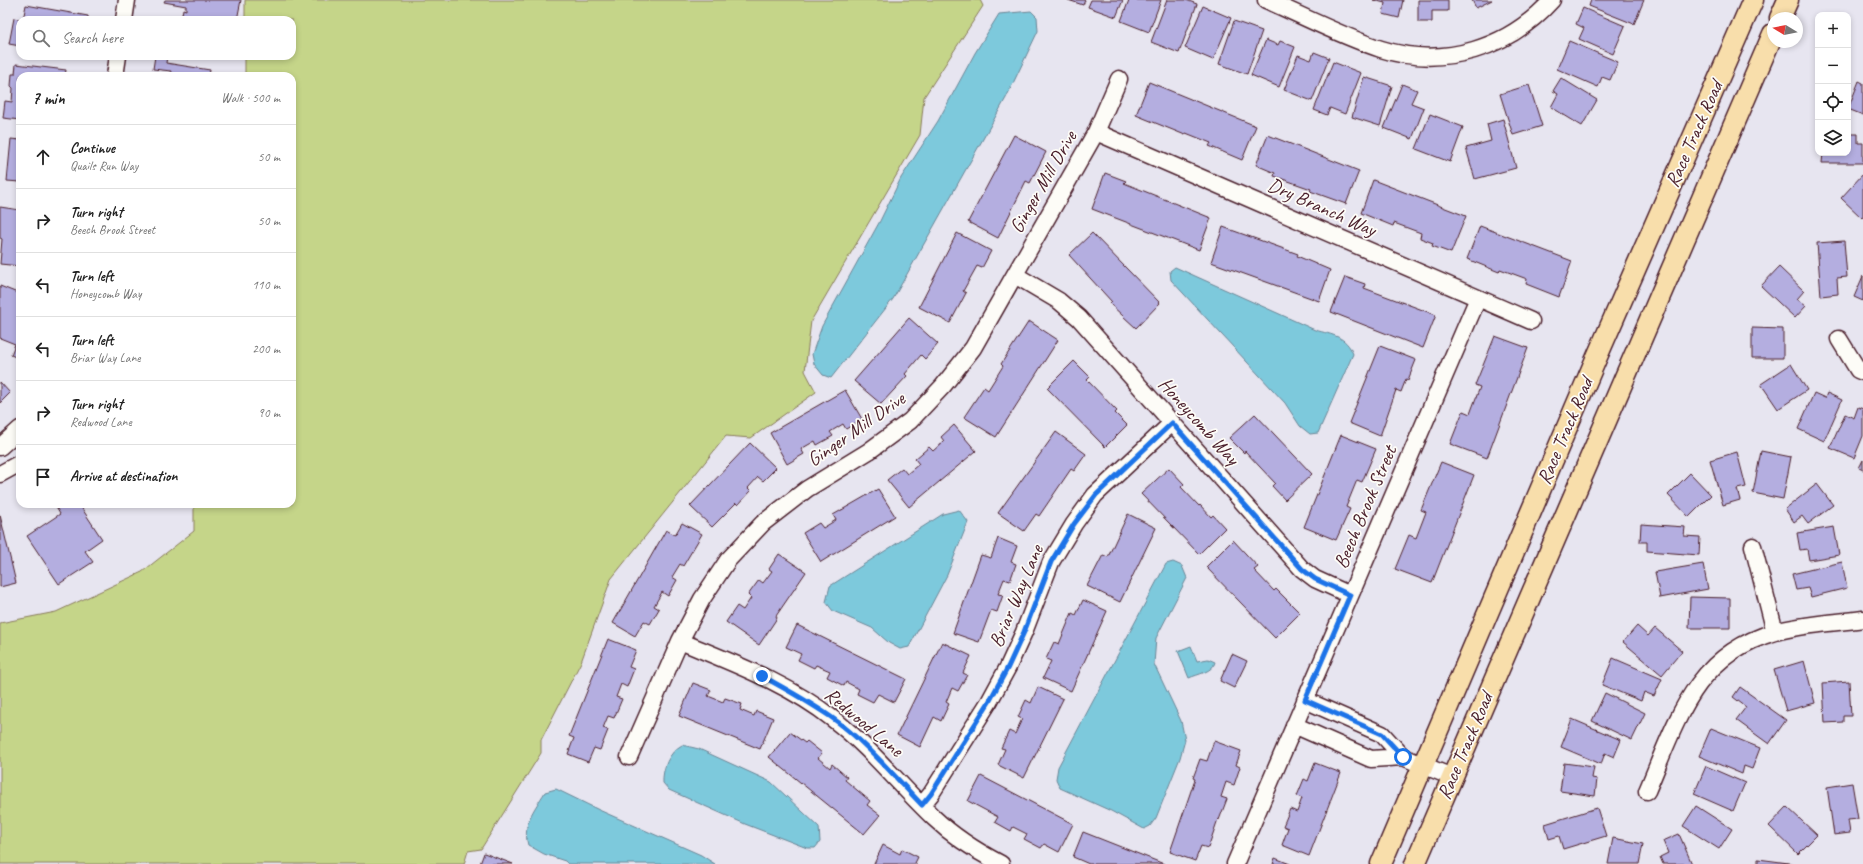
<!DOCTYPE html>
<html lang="en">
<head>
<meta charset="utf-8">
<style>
	:root { --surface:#fff; --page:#f6f6f6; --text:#222; --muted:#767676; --line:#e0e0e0 }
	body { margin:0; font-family:Caveat,sans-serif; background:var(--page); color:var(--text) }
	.controls { position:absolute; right:12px; top:12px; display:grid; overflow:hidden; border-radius:8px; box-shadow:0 2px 6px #0003 }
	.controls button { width:36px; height:36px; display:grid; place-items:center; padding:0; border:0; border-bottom:1px solid var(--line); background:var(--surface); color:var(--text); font:20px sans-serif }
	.compass { position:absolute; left:1767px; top:12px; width:36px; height:36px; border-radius:50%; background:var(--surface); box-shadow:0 2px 6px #0003; rotate:280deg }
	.stop { position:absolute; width:12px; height:12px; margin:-9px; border:3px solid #1a73e8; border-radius:50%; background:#fff }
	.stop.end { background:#1a73e8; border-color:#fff; box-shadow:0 1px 4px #0008 }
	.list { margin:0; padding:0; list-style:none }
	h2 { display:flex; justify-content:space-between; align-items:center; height:52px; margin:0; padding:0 16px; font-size:17px }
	h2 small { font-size:13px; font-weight:400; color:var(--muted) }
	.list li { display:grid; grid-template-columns:26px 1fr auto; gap:12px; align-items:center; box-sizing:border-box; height:64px; padding:0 16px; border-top:1px solid var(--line) }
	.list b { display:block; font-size:15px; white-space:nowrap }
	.list p { margin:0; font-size:13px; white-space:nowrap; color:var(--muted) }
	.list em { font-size:13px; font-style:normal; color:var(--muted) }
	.icon { flex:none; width:22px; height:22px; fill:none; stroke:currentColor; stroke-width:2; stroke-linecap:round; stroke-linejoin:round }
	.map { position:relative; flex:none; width:1863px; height:864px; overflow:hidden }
	.search { position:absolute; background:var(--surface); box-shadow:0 2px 6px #0003; left:16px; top:16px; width:280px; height:44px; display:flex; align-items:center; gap:10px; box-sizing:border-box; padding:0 14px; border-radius:12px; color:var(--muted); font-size:15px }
	.panel { position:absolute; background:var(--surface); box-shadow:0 2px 6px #0003; left:16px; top:72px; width:280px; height:436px; border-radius:12px }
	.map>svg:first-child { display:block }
</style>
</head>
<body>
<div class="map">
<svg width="1863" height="864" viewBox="0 0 1863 864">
	<rect width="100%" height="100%" fill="#e7e5f0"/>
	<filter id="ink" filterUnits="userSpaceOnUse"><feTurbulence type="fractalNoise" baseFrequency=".025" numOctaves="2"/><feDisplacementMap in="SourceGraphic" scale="8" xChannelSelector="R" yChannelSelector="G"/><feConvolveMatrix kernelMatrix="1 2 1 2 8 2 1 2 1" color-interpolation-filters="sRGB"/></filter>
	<g filter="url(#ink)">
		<path fill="#c5d589" stroke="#887a5a" d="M245 0H980L983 6 924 97 920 135 811 321 805 371 816 392 751 438 726 436 611 579 581 662 541 740V753L481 849 468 851 464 864H0V623L56 612 142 572 194 531V504H292V210L295 205 292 170V76H245V56H292V20H245Z"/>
		<path fill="#7dc9dc" stroke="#698595" d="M1031 11 1037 17 1038 31 1006 98 893 299 831 378 823 375 814 364 812 354 822 326 880 221 901 178 938 121 975 53 999 14Z
			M1175 267 1315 330C1333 335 1346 336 1353 354L1318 433 1310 434 1300 426 1285 403 1171 280 1170 271Z
			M959 510 968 522 947 575 909 647 900 649 889 643 872 628 833 611 826 602 830 586 943 514Z
			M1173 562 1182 566 1187 578 1156 638 1154 664 1181 721 1185 740 1180 758 1156 818 1150 826 1144 829 1111 811 1060 788 1056 779 1058 767 1166 564Z
			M1191 646 1197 661 1208 659 1215 662C1213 672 1198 674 1189 678L1178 651Z
			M682 745 699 749 771 782 819 827 820 842 815 848H807L745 824 669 790 663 783C662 769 669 752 682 745Z
			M556 789 599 810 701 855 715 864H568L565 861 544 854 528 845C522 824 534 810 545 792Z"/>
		<path fill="#b4aee0" stroke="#4a1f2b" d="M165 0H241L237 20H181L183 9 186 10V6L164 2Z
			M1068 0H1085L1083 5Z
			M1091 0H1123L1116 17 1088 7Z
			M1129 0H1161L1149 32 1121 21Z
			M1167 0H1186L1197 4 1179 53 1151 42Z
			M1373 0H1403L1399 18 1383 14 1385 3Z
			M1418 0H1448V11H1432V22H1418Z
			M1472 0H1492L1476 8Z
			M1591 0H1644L1634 24 1589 6Z
			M26 5 88 16V20H20V46L9 44 14 18 23 20Z
			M1203 6 1231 18 1213 60 1185 48Z
			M1583 8 1625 26 1613 54 1579 39 1584 28 1576 24Z
			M1234 21 1262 31 1247 74 1219 64Z
			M1266 40 1278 45 1280 41 1295 47 1279 87 1251 75Z
			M1569 41 1618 62 1610 80 1602 77 1598 87 1557 69Z
			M1314 52 1329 58 1312 101 1284 90 1298 55 1311 60Z
			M155 56H167L166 63 210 70 209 76H170L171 71 153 69Z
			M1333 62 1361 73 1345 114 1330 108 1327 115 1314 110Z
			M16 64 66 70 65 76H20V120L3 118 5 101 12 102 13 88 11 86 12 74H15Z
			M1364 77 1392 86 1380 126 1352 117Z
			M1561 78 1597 100 1582 126 1551 107 1558 94 1553 91Z
			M1859 81 1863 83V115L1848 109Z
			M1149 82 1256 126 1242 160 1209 146 1211 143 1186 133 1185 135 1136 115Z
			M1402 84 1417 90 1411 103 1424 108 1412 139 1384 128Z
			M1529 85 1542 126 1513 135 1500 94Z
			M1430 114 1463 127 1450 162 1416 149Z
			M1503 119 1516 168 1475 179 1466 148 1491 141 1487 124Z
			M1848 134H1858V143H1863V163H1822L1823 153H1848Z
			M1014 135 1046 152 1030 183 1026 181 998 238 968 222Z
			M1268 135 1359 171 1346 204 1310 191 1311 189 1274 176 1275 173 1256 165Z
			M11 139 20 140V182L7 181Z
			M1105 173 1126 181 1124 183 1211 218 1199 250 1092 209Z
			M1863 174V217L1862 218 1841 198Z
			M1373 180 1466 216 1451 253 1432 246 1433 243 1420 238 1421 233 1394 223 1393 226 1361 213Z
			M0 207 20 210V266L0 264 2 239 0 238Z
			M1480 226 1572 261 1559 297 1526 284 1527 279 1500 269 1499 272 1467 259Z
			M1223 227 1298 254 1297 256 1330 270 1319 301 1211 262Z
			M957 233 991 251 982 268 977 266 963 291 966 293 950 323 919 307Z
			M1092 233 1160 303 1136 328 1110 304 1112 302 1069 255Z
			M1844 241 1847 277 1837 278 1838 294 1821 296 1817 243Z
			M1779 267 1804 291 1797 299 1806 306 1795 318 1761 286Z
			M1863 276V301L1854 297Z
			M1345 277 1365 284 1364 288 1436 315 1423 348 1331 312Z
			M0 286 20 294V359L11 355 15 344 0 338Z
			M909 318 938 344 925 359 921 355 905 374 907 376 881 404 854 381Z
			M1029 321 1058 340 996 437 964 417 984 387 988 390 1003 366 1001 364Z
			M1752 328 1783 329V358H1752Z
			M1495 336 1528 348 1487 458 1450 444 1463 411 1470 414 1480 387 1475 385Z
			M1380 346 1416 360 1408 380 1406 379 1401 392 1396 390 1380 436 1349 423Z
			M1074 361 1090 377 1087 380 1117 411 1115 413 1127 425 1105 447 1047 388Z
			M1791 364 1807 390 1778 409 1761 384Z
			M0 382 10 393 0 403Z
			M845 390 862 419 846 429 843 424 830 432 833 436 817 445 815 441 801 449 804 454 787 464 770 433Z
			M1814 393 1825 398 1827 393 1842 400 1824 441 1798 429Z
			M1858 407 1863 409V436L1854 458 1830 448 1845 414 1854 418Z
			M1255 414 1312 474 1285 500 1272 486 1275 483 1245 451 1244 453 1229 438Z
			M954 425 976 451 909 507 887 480 902 468 907 474 919 464 915 459 929 447 933 451 944 441 941 437Z
			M1056 432 1086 454 1074 471 1071 469 1039 516 1036 514 1024 531 998 513Z
			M1341 435 1376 449 1362 482 1357 480 1346 507 1350 509 1336 540 1304 527Z
			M750 443 776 468 763 481 758 477 748 488 751 491 738 505 736 503 712 527 690 506Z
			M1761 451 1791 457 1783 499 1753 493Z
			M1737 452 1746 487 1737 489 1740 500 1723 505 1710 460Z
			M1863 460V470L1859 468Z
			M1441 462 1474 475 1432 583 1395 569 1409 535 1416 538 1426 512 1421 510Z
			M1169 468 1184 484 1181 487 1199 506 1200 505 1211 517 1213 515 1225 528 1199 554 1141 494Z
			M1690 473 1711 495 1689 517 1668 495Z
			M1817 484 1833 505 1808 524 1802 516 1794 522 1785 509Z
			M878 489 895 516 821 562 803 533 819 523 823 528 836 520 833 515Z
			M54 504H79L102 539 85 551 93 562 59 584 27 536 60 514Z
			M1128 514 1156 528 1120 602 1087 586 1103 555 1108 557Z
			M0 515 16 583 0 587Z
			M682 523 702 534 683 566 680 564 672 577 677 580 668 596 662 592 654 606 659 609 650 624 644 621 635 636 613 623 666 530 675 535Z
			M1641 524 1685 527 1684 536 1700 537 1699 555 1647 551V542H1640Z
			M1834 527 1839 555 1809 560 1807 549 1800 550 1797 533Z
			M998 538 1017 546 1011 562 1016 564 1010 581 1004 579 998 594 1003 595 997 612 991 610 979 642 953 633 981 555 991 558Z
			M1233 540 1258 567 1254 570 1274 591 1276 589 1300 613 1275 638 1206 567Z
			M779 554 806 572 776 616 777 618 759 645 726 622 737 606 743 610 751 598 748 595 759 580 763 583 772 571 769 569Z
			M1842 562 1847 588 1811 597 1808 588 1796 590 1792 574Z
			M1703 564 1708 589 1660 598 1655 572Z
			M1690 597 1730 598V628H1689Z
			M1083 600 1107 611 1071 691 1043 678 1051 661 1046 659 1054 642 1059 644 1072 613 1076 615Z
			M797 625 906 679 894 702 878 694 873 702 857 694 859 689 846 682 844 686 827 677 830 671 816 665 814 668 798 660 801 654 786 647Z
			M1637 626 1648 636 1655 628 1682 651 1662 675 1623 642Z
			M608 639 636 650 629 667 634 669 627 687 621 684 616 697 622 699 614 718 608 716 603 728 608 730 600 750 594 748 588 762 568 754 574 738 569 736Z
			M942 642 971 656 963 673 967 675 958 691 952 688 946 702 949 704 941 721 934 717 920 747 897 735Z
			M1232 654 1247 661 1234 688 1220 681Z
			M1613 658 1662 679 1654 696 1644 692 1641 701 1602 685Z
			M1804 661 1815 703 1786 711 1774 670Z
			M1849 681 1851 716H1843V722L1825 723 1823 683Z
			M693 683 711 690 708 696 723 702 725 698 742 704 740 710 754 716 756 711 773 718 760 749 679 716Z
			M1038 687 1063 699 1024 778 998 765 1005 749 1001 748 1009 731 1015 734 1022 719 1018 717 1026 700 1031 703Z
			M1740 687 1786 720 1769 744 1736 720 1746 707 1733 697Z
			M1605 693 1645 713 1632 740 1592 721Z
			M1572 719 1621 740 1614 757 1605 753 1601 764 1561 747Z
			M1711 728 1760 748 1752 769 1744 766 1742 774 1699 756Z
			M790 732 805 743 807 741 822 753 818 758 830 768 832 764 847 777 845 780 870 801 867 805 880 815 864 834 769 757Z
			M1214 741 1241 751 1236 765 1240 767 1234 785 1226 782 1221 797 1227 799 1219 820 1218 819 1208 848 1201 846 1195 861 1170 852 1195 779 1193 778 1200 759 1207 761Z
			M1315 763 1341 773 1309 856 1282 845 1288 828 1283 826 1290 809 1297 812 1302 798 1297 796 1304 779 1308 781Z
			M1564 763 1594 767 1592 778 1597 779 1595 796 1560 791Z
			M1706 766 1745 783 1733 811 1694 794Z
			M981 776 1073 824 1059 852 1044 844 1041 848 1024 839 1027 834 1013 827 1011 831 995 822 998 817 968 801Z
			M1852 783 1858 819 1848 820 1850 833 1834 835 1827 787Z
			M1696 806 1732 829 1719 849 1683 826Z
			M1787 807 1817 835 1798 854 1769 826Z
			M1597 808 1606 836 1563 849 1559 836 1549 839 1545 824Z
			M1083 832 1164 864H1089L1073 857Z
			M1679 834 1692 864H1663L1660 857 1668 853 1663 841Z
			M1613 838 1643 844 1639 864H1608Z
			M883 845 900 854 902 849 918 857 915 863 917 864H874Z
			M484 853 513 864H480Z
			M1275 858 1290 864H1273Z
			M1758 859 1796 864H1758Z"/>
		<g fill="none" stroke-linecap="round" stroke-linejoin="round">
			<defs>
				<path id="minor" d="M1266 0C1303 16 1343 37 1381 49 1444 69 1509 48 1552 0
					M124 20 127 0
					M115 76 118 56
					M1096 132 1531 321
					M1015 275 1059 301 1079 318 1302 569 1315 579 1350 595
					M1839 339 1858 370 1863 372
					M0 447 20 429
					M0 474 20 463
					M1753 546 1775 632
					M680 641C732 663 788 683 833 719 872 749 899 785 934 818 954 837 978 852 1001 864
					M1305 700 1382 734 1403 757
					M1294 725 1371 759 1403 757 1452 777
					M629 757 680 641 702 599 728 560 763 523 807 489 869 451 910 421 943 386 973 348 1096 132 1119 79
					M1647 791C1677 721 1694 655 1775 632 1802 624 1835 623 1863 619
					M922 805 931 794 989 702 1008 667 1024 632 1051 562 1074 524 1095 495 1172 423
					M1235 864 1478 298"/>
				<path id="major" d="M1780 18 1788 0
					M1381 864 1596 359 1753 0
					M1415 864 1773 34"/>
			</defs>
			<use href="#minor" stroke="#4a1f2b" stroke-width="19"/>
			<use href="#major" stroke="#4a1f2b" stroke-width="23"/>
			<use href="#minor" stroke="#fdfcf7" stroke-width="16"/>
			<use href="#major" stroke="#f8deab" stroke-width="20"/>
		</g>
	</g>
	<g fill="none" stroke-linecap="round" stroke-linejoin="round" filter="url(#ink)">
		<path stroke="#1a73e8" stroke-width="5" d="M762 676C786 689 809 702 831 717 865 741 893 775 922 805L931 794 989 702 1008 667 1024 632 1051 562 1074 524 1096 495 1172 423 1302 569 1315 579 1350 595 1305 700 1382 734 1403 757"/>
	</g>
	<g text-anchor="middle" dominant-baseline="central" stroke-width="3.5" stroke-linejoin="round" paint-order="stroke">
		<g font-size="20" fill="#4a1f2b" stroke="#fdfcf7">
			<text transform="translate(1694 134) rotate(-66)">Race Track Road</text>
			<text transform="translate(1043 182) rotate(-60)">Ginger Mill Drive</text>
			<text transform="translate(1322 207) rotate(24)">Dry Branch Way</text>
			<text transform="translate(1199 421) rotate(48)">Honeycomb Way</text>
			<text transform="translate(856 429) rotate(-35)">Ginger Mill Drive</text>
			<text transform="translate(1565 431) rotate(-67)">Race Track Road</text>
			<text transform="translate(1365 507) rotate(-67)">Beech Brook Street</text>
			<text transform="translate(1016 596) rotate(-67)">Briar Way Lane</text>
			<text transform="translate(864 722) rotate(40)">Redwood Lane</text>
			<text transform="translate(1465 746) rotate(-67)">Race Track Road</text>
		</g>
	</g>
</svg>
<div class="controls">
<button>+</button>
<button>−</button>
<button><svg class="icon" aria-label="locate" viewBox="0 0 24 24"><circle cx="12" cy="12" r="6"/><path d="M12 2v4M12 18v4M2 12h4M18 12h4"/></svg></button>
<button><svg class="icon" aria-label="layers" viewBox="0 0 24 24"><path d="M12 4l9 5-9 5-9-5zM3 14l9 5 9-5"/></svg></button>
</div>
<svg class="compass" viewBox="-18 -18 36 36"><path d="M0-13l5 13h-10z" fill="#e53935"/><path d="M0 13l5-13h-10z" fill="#767676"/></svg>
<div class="stop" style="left:1403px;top:757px"></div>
<div class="stop end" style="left:762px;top:676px"></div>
<div class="search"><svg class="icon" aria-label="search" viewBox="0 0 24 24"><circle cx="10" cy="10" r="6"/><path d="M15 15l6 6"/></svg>Search here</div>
<section class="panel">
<h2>7 min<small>Walk · 500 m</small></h2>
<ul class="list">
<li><svg class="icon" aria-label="ahead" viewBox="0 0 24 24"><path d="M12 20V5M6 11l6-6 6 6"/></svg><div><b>Continue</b><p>Quails Run Way</p></div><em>50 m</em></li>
<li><svg class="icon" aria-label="right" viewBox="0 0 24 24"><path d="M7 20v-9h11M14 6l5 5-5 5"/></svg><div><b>Turn right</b><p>Beech Brook Street</p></div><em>50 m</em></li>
<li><svg class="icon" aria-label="left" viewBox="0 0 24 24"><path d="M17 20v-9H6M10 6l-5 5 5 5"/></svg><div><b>Turn left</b><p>Honeycomb Way</p></div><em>110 m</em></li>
<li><svg class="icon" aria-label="left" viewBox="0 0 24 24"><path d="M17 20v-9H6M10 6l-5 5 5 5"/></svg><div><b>Turn left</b><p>Briar Way Lane</p></div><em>200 m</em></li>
<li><svg class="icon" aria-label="right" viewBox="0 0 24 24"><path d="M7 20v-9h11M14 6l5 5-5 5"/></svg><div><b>Turn right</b><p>Redwood Lane</p></div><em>90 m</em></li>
<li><svg class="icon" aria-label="arrive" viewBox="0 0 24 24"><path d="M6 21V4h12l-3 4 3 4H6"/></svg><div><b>Arrive at destination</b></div></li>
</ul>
</section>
</div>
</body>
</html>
